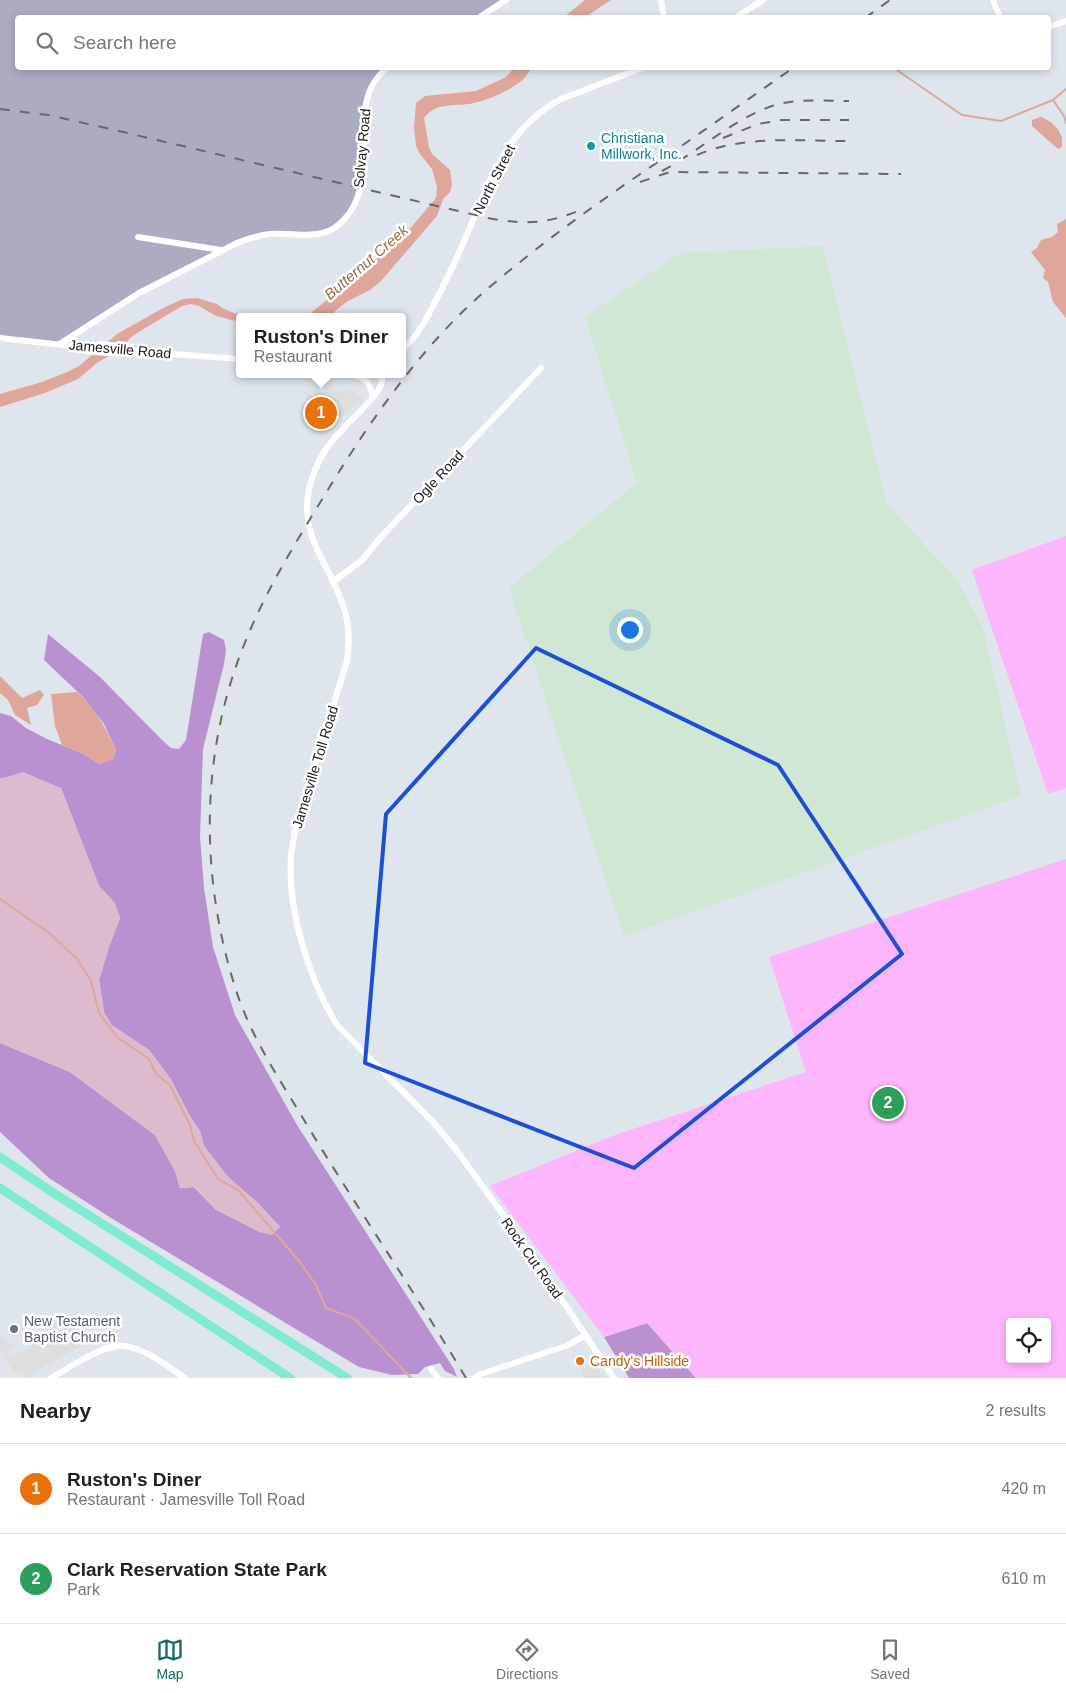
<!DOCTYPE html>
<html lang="en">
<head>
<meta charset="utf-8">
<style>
	:root { --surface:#fff; --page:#f6f6f6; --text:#202124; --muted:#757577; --line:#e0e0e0; --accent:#126b66 }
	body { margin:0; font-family:Helvetica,sans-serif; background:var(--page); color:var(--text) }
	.controls { position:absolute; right:15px; bottom:15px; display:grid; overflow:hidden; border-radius:5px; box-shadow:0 2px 8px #0003 }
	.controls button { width:45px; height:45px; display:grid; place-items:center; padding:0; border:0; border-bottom:1px solid var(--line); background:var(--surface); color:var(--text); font:25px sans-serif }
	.you { position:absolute; left:629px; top:629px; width:18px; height:18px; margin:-12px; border:4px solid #fff; border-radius:50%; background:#1a73e8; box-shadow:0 0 0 8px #1a73e833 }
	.badge { display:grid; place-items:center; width:32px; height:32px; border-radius:50%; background:var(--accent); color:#fff; font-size:16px; font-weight:700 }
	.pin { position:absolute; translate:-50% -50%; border:2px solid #fff; box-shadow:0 1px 5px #0006 }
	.popup { position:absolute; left:236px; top:313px; width:170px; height:65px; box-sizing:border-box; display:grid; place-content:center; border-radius:5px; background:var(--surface); filter:drop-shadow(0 1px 4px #0005); font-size:16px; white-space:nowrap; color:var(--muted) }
	.popup b { font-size:19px; color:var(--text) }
	.popup::after { content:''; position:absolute; left:50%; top:100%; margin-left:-10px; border:10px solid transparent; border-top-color:var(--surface) }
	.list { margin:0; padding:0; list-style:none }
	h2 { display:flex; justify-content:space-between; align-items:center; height:65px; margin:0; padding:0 20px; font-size:21px }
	h2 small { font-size:16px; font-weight:400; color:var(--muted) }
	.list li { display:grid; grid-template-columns:32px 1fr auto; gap:15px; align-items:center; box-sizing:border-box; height:90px; padding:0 20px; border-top:1px solid var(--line) }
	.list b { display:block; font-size:19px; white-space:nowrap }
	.list p { margin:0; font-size:16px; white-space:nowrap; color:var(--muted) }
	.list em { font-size:16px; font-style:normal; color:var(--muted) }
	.icon { flex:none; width:28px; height:28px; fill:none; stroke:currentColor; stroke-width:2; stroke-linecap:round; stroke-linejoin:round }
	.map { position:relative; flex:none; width:1066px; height:1378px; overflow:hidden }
	.search { position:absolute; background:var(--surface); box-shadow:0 2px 8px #0003; left:15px; right:15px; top:15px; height:55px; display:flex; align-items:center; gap:12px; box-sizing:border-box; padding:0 18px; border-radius:5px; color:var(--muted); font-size:19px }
	.sheet { height:245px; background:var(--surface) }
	nav { display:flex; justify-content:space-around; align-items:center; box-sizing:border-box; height:70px; border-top:1px solid var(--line); background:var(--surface); font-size:14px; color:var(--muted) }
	nav a { display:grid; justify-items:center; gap:2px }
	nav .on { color:var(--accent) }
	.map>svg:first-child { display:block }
</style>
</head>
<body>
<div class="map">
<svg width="1066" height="1378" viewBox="0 0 1066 1378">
	<rect width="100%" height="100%" fill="#dfe5ed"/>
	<path fill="#d0e7d3" d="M823 246 886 503 958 581 984 631 1021 796 624 936 509 588 637 483 585 317 681 253Z"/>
	<path fill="#aaacc2" d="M0 0H506L478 18H18V68H387L367 98 364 164 353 208 329 230 252 237 166 279 61 343 0 338Z"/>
	<path fill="#b990d0" d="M209 632 224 640 226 650 224 664 203 749 200 836 204 888 213 947 235 1015 297 1125 454 1369 457 1377 445 1371 440 1363 425 1367 418 1374 392 1375 359 1367 111 1218 49 1178 0 1132V1043L70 1072 155 1135 175 1171 180 1188 194 1187 216 1210 280 1227 257 1202 228 1177 204 1146 200 1131 191 1118 170 1078 149 1050 111 1025 104 1012 99 980 109 947 120 918 114 902 99 886 61 788 2 778 0 779V713L11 716 26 728 47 739 81 753 100 764 113 759 116 750 104 724 84 698 44 660 48 634 100 677 163 741 171 748 179 749 186 740 203 634Z
		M647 1323 696 1378H629L604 1337Z"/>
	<path fill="#ddbacd" d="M23 772 61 788 99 886 114 902 120 918 109 947 99 980 104 1012 112 1025 149 1050 170 1078 191 1118 200 1131 204 1146 228 1177 257 1202 280 1227 272 1235 259 1232 216 1210 195 1187 180 1188 175 1171 155 1135 70 1072 0 1043V779Z"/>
	<path fill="#fdb6fc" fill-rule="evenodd" d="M1066 536V788L1048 794 972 570Z
		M1066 859V1378H696L647 1323 604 1337 490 1186 615 1135 806 1072 769 957ZM1010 1322H1047V1359H1010Z"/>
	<path fill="#dedede" d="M356 390V395L362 397 342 417 326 402 315 401 302 392Z
		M62 1318 65 1321 70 1319 84 1344 26 1377 22 1370 15 1374 0 1348V1336L14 1345 7 1353 11 1357 48 1337 38 1332Z
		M593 1363 603 1378H584L580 1371Z"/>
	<path fill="#dfa69b" d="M585 0H611L585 17H564Z
		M514 68H532C528 72 525 79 520 82 507 92 490 99 474 103 457 107 436 101 424 118L429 147 432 154 450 170 452 185 450 192 443 199 437 216 381 281 370 290 348 301 336 310 331 317H306L361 272 408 231 436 198 437 187 432 169 420 154 416 146 414 128 416 103 425 96 476 91 506 77Z
		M1041 117C1050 120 1060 129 1062 138 1062 138 1062 146 1062 147L1058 149 1032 126V120Z
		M1066 219V318L1053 302 1048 282 1043 278 1045 270 1031 252 1037 248 1041 240 1052 237 1058 232 1057 224Z
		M197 298 217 304 222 308 244 317H240V322L216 316 199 306 191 304 182 306 137 333 129 339 125 346 97 363 78 379 45 393 0 407V394L42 382 67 372 79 366 117 334 165 307 183 299Z
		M0 676 22 698 40 690 44 695 37 705 27 708 31 725 15 715 8 700 0 693Z
		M77 692C95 707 106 729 116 750L113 759 100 764 81 753 62 745 55 726 51 694Z"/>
	<path fill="#fff" d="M99 341 135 344 122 357 83 354Z"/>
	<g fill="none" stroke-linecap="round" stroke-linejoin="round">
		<path stroke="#dfa69b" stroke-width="2" d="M883 16 884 18
			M894 68 962 115 1001 121 1053 100 1064 116 1066 123
			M1053 100 1066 89
			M0 899 48 932 77 959 91 981 99 1013 117 1037 149 1059 156 1074 170 1085 190 1125 194 1141 218 1179 238 1190 300 1262 316 1285 326 1308 355 1319 411 1378"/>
		<path stroke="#fff" stroke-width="6" d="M661 0 664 18
			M993 0 1000 18
			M478 18 506 0
			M735 18 763 0
			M1048 27 1066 21
			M138 237 221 250
			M0 338 90 348 240 359
			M61 343 139 293 237 243C248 239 258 235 270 234 290 232 312 239 331 230 338 226 343 221 348 215 381 172 343 102 387 68
			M402 350C418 336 427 318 436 300 450 274 462 247 473 220 494 170 511 126 561 99L642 68
			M349 374C366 377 369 381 373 397
			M382 374C383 381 381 387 377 392 362 412 341 428 326 449 318 461 311 479 308 494 301 543 334 569 345 612 350 628 349 644 347 661L295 829C294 838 292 847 291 856 287 910 309 979 337 1025L434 1123 460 1155 532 1255 614 1378
			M333 582 362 560 381 537 541 368
			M431 1369 438 1378
			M51 1378C68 1368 97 1349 116 1346 139 1343 167 1366 185 1378
			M474 1378 481 1374 566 1346 586 1335"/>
		<path stroke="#7fecd0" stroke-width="9" d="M0 1157 55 1194 347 1378
			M0 1188 290 1378"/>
		<path stroke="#686868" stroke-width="2" stroke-dasharray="10 10" stroke-linecap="butt" d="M865 18 890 0
			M0 109 48 115 106 128 488 218C525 225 548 224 583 209
			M723 138 758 124 782 120H849
			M697 155C743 135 797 141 846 141
			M662 171C699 151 732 120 772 106 796 98 824 101 849 101
			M640 182 670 172 901 174
			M466 1378C416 1294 361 1214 310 1130 283 1084 251 1039 235 987 200 876 200 754 244 645 266 589 298 539 329 488 372 418 422 346 485 291 542 242 604 198 667 156 709 127 751 97 793 68"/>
	</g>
	<path fill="none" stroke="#1d4ed8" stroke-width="4" stroke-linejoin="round" d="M536 648 778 765 902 954 634 1168 365 1063 386 814Z"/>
	<circle fill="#0f9aa8" stroke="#fff" stroke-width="2" cx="591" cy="146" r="5"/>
	<circle fill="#6b7280" stroke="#fff" stroke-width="2" cx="14" cy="1329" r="5"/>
	<circle fill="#e8710a" stroke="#fff" stroke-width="2" cx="580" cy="1361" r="5"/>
	<g text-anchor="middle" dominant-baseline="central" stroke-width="5" stroke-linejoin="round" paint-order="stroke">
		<g font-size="14" fill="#0d838f" stroke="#fff" text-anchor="start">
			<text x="601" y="138">Christiana<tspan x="601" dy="16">Millwork, Inc.</tspan></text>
		</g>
		<g font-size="14" fill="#1a1a1a" stroke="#fff">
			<text transform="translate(362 148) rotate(-85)">Solvay Road</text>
			<text transform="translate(494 179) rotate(-63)">North Street</text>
			<text transform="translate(120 349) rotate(5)">Jamesville Road</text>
			<text transform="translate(438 477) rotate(-47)">Ogle Road</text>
			<text transform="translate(315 767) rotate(-73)">Jamesville Toll Road</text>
			<text transform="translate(532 1258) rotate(55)">Rock Cut Road</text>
		</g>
		<g font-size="14" fill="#5b616d" stroke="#fff" text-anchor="start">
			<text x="24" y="1321">New Testament<tspan x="24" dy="16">Baptist Church</tspan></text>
		</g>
		<g font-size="14" fill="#c56008" stroke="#fff" text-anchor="start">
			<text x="590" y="1361">Candy's Hillside</text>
		</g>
		<g font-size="15" font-style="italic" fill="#9f673c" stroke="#fff">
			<text transform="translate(366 262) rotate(-41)">Butternut Creek</text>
		</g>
	</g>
</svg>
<div class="controls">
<button><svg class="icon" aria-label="locate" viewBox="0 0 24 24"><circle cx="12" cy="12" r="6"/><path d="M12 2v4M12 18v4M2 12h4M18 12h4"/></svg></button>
</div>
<div class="you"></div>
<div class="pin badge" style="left:321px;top:413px;background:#e8710a">1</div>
<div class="popup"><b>Ruston's Diner</b>Restaurant</div>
<div class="pin badge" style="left:888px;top:1103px;background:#2e9e5b">2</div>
<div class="search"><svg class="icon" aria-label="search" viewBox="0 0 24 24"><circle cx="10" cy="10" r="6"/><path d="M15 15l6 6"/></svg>Search here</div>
</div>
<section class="sheet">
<h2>Nearby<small>2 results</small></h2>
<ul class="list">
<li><span class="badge" style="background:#e8710a">1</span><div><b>Ruston's Diner</b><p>Restaurant · Jamesville Toll Road</p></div><em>420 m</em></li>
<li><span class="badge" style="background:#2e9e5b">2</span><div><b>Clark Reservation State Park</b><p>Park</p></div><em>610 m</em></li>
</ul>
</section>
<nav>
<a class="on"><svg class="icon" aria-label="map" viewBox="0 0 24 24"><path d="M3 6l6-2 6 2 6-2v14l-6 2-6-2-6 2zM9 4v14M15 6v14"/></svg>Map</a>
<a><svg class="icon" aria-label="directions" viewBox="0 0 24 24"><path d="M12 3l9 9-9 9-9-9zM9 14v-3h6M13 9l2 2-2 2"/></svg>Directions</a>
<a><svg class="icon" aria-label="saved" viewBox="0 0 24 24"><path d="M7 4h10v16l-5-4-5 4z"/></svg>Saved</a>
</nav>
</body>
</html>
